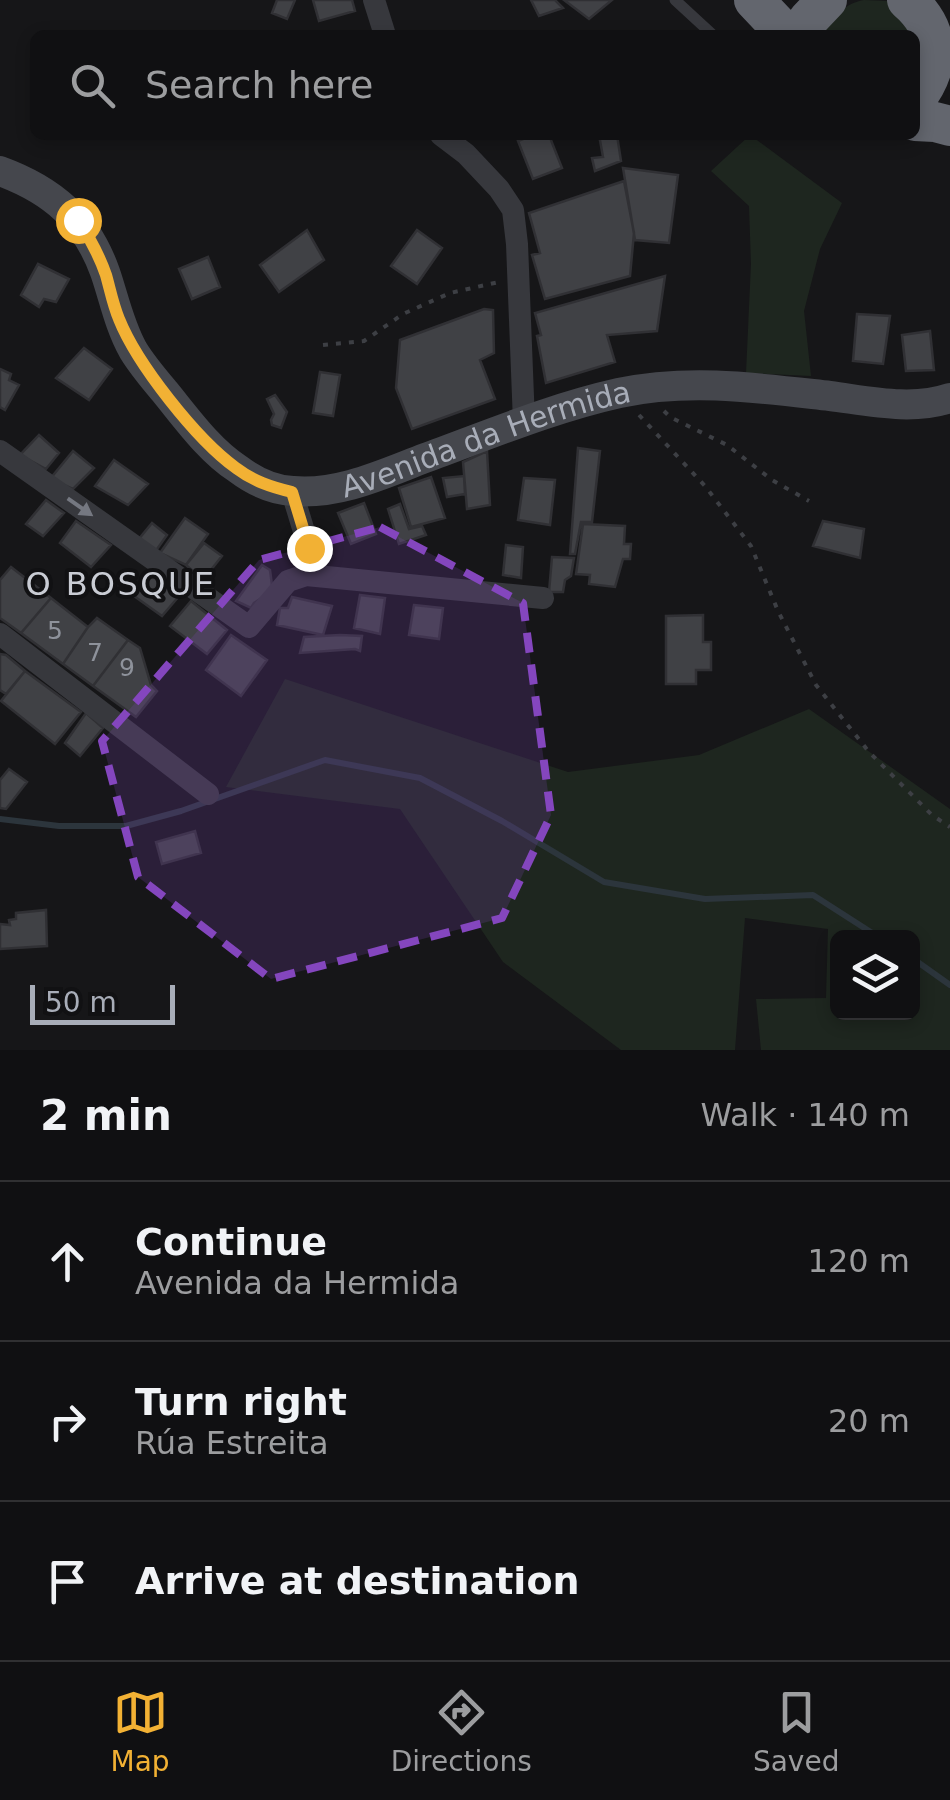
<!DOCTYPE html>
<html lang="en">
<head>
<meta charset="utf-8">
<style>
	:root { --surface:#101012; --page:#19191b; --text:#f1f3f6; --muted:#9c9d9f; --line:#303032; --accent:#f2b134 }
	body { margin:0; font-family:"DejaVu Sans",sans-serif; background:var(--page); color:var(--text) }
	.controls { position:absolute; right:30px; bottom:30px; display:grid; overflow:hidden; border-radius:15px; box-shadow:0 5px 15px #0003 }
	.controls button { width:90px; height:90px; display:grid; place-items:center; padding:0; border:0; border-bottom:2px solid var(--line); background:var(--surface); color:var(--text); font:50px sans-serif }
	.scale { position:absolute; left:30px; bottom:25px; width:145px; box-sizing:border-box; padding-left:10px; border:5px solid #a8adb8; border-top:0; font-size:28px; line-height:35px; white-space:nowrap; color:#a8adb8; -webkit-text-stroke:8px #111113; paint-order:stroke }
	.stop { position:absolute; width:30px; height:30px; margin:-22px; border:8px solid #f2b134; border-radius:50%; background:#fff }
	.stop.end { background:#f2b134; border-color:#fff; box-shadow:0 2px 10px #0008 }
	.list { margin:0; padding:0; list-style:none }
	h2 { display:flex; justify-content:space-between; align-items:center; height:130px; margin:0; padding:0 40px; font-size:42px }
	h2 small { font-size:32px; font-weight:400; color:var(--muted) }
	.list li { display:grid; grid-template-columns:65px 1fr auto; gap:30px; align-items:center; box-sizing:border-box; height:160px; padding:0 40px; border-top:2px solid var(--line) }
	.list b { display:block; font-size:38px; white-space:nowrap }
	.list p { margin:0; font-size:32px; white-space:nowrap; color:var(--muted) }
	.list em { font-size:32px; font-style:normal; color:var(--muted) }
	.icon { flex:none; width:55px; height:55px; fill:none; stroke:currentColor; stroke-width:2; stroke-linecap:round; stroke-linejoin:round }
	.map { position:relative; flex:none; width:950px; height:1050px; overflow:hidden }
	.search { position:absolute; background:var(--surface); box-shadow:0 5px 15px #0003; left:30px; right:30px; top:30px; height:110px; display:flex; align-items:center; gap:25px; box-sizing:border-box; padding:0 35px; border-radius:15px; color:var(--muted); font-size:38px }
	.sheet { height:610px; background:var(--surface) }
	nav { display:flex; justify-content:space-around; align-items:center; box-sizing:border-box; height:140px; border-top:2px solid var(--line); background:var(--surface); font-size:28px; color:var(--muted) }
	nav a { display:grid; justify-items:center; gap:5px }
	nav .on { color:var(--accent) }
	.map>svg:first-child { display:block }
</style>
</head>
<body>
<div class="map">
<svg width="950" height="1050" viewBox="0 0 950 1050">
	<rect width="100%" height="100%" fill="#161618"/>
	<path fill="#1e261f" fill-rule="evenodd" d="M864 0 888 1 915 35H822C834 18 842 4 864 0Z
		M750 135 842 203 820 249 804 311 811 376 746 373 751 264 749 206 711 171Z
		M285 679 568 772 699 755 809 709 950 809V1050H761L756 999 826 998 828 929 745 918 735 1050H621L503 962 400 809 226 787ZM838 938H912V1012H838Z"/>
	<g fill="none" stroke-linecap="round" stroke-linejoin="round">
		<path stroke="#2c353c" stroke-width="6" d="M0 819 59 826H126L181 811 325 760 420 778 502 821 604 882 705 899 813 895 880 938
			M912 958 950 985"/>
	</g>
	<path fill="#404145" stroke="#303034" stroke-width="2.5" d="M277 0H295L287 19 272 13Z
		M313 0H352L355 11 319 21Z
		M531 0H555L563 8 539 16Z
		M564 0H612L589 19Z
		M533 135H549L562 168 533 179 518 141Z
		M599 135H617L621 161 595 171 592 158 603 157Z
		M623 168 678 175 669 243 635 240Z
		M624 181 634 233 630 276 545 299 532 255 540 253 529 213Z
		M307 230 324 260 279 292 260 265Z
		M417 230 442 248 417 284 391 266Z
		M208 257 220 287 192 299 179 269Z
		M38 264 69 279 56 302 44 299 39 307 21 295Z
		M665 276 657 331 607 335 615 362 546 383 537 336 541 335 535 313Z
		M484 309 493 310 494 353 480 360 495 399 412 429 396 388 400 340Z
		M857 314 890 316 883 364 853 361Z
		M930 331 934 370 906 371 902 335Z
		M84 348 112 369 89 400 56 378Z
		M0 369 11 374 9 380 19 385 5 410 0 407Z
		M320 372 340 375 333 416 313 413Z
		M275 395 287 412 281 428 272 425 271 420 274 414 267 399Z
		M39 435 59 453 46 469 20 455Z
		M578 448 600 451 592 522H581L575 554H570Z
		M73 451 94 468 73 489 50 479Z
		M487 451 490 505 467 509 463 462Z
		M114 460 148 484 128 505 95 486Z
		M464 476 465 494 447 497 443 478Z
		M431 477 445 518 411 527 399 488Z
		M524 478 555 480 550 525 518 520Z
		M46 500 64 513 43 536 26 524Z
		M364 503 376 534 351 544 338 513Z
		M400 504 409 529 422 526 426 535 399 544 388 509Z
		M185 518 208 534 186 565 160 553Z
		M76 521 111 545 91 567 60 543Z
		M823 521 864 529 860 558 813 546Z
		M152 523 167 535 155 552 138 540Z
		M583 524 625 526 624 544H631L630 559H623L615 587 589 584 590 575 576 574Z
		M204 543 222 556 203 580 186 565Z
		M506 545 523 547 521 578 503 575Z
		M552 557 574 558 571 576 565 580 563 592H549Z
		M262 565 270 570 272 585 266 595 254 603 251 608 236 601Z
		M11 567 51 598 21 633 0 618V580Z
		M152 573 180 595 162 616 134 596Z
		M360 595 385 598 380 634 354 628Z
		M292 597 332 606 323 635 277 625 280 608H288Z
		M51 598 88 627 63 664 21 633Z
		M191 601 227 630 207 654 170 626Z
		M414 605 443 608 439 639 409 635Z
		M703 615V642H711V670H696V684H666V616Z
		M97 618 128 640 93 686 63 664 88 627Z
		M231 635 267 660 241 696 206 670Z
		M340 635 362 636 360 651 355 649 300 653 304 637Z
		M128 640 140 648 151 685 157 691 136 717 93 686Z
		M0 654 6 655 25 671 6 694 0 690Z
		M25 671 81 712 55 744 1 701Z
		M86 713 103 728 80 756 65 743Z
		M9 769 27 782 6 809 0 808V780Z
		M195 831 201 853 162 864 156 842Z
		M46 910 47 946 0 949V924L10 925 9 920 16 919V913Z"/>
	<g fill="none" stroke-linecap="round" stroke-linejoin="round">
		<path stroke="#3d3f44" stroke-width="4" stroke-dasharray="5 8" stroke-linecap="butt" d="M323 345 364 341 403 314 450 293 499 282
			M664 411 670 417 727 445 772 480 809 501
			M639 415 705 486 751 546 778 611 816 685 869 752 932 815 950 827"/>
		<path stroke="#37383d" stroke-width="11" d="M675 0 713 35"/>
		<path stroke="#37383d" stroke-width="22" d="M374 0 385 35
			M441 135 466 154 499 189 513 210 517 244 524 422
			M0 451 249 627 288 581 306 575 309 548 292 492
			M306 575 543 598
			M0 634 208 794"/>
		<path stroke="#45474d" stroke-width="30" id="s1" d="M0 171C52 190 86 219 105 272 114 298 119 325 133 350 142 365 154 379 165 392 187 419 209 450 238 469 254 481 273 490 293 491 339 495 383 474 425 458 488 435 552 408 619 393 690 378 759 388 830 396 869 401 912 411 950 398"/>
		<path stroke="#63666e" stroke-width="40" d="M754 0 787 35
			M907 0C941 29 942 66 915 100
			M803 35 808 20 827 0
			M915 121 935 122 950 126"/>
	</g>
	<defs><path id="oneway-solid" d="M-6-.8H1V-3.2L6.5 0L1 3.2V.8H-6Z" transform="scale(2.5)"/></defs>
	<use fill="#757881" href="#oneway-solid" transform="translate(80 507) rotate(35)"/>
	<g fill="none" stroke-linecap="round" stroke-linejoin="round">
		<path stroke="#f2b134" stroke-width="12" d="M78 220C90 238 99 255 106 275 110 289 113 305 119 319 137 364 196 439 236 468 253 481 271 487 292 492L309 548"/>
	</g>
	<path fill="#8446be" fill-opacity="0.2" stroke="#8446be" stroke-width="8" stroke-dasharray="20 12" stroke-linejoin="round" d="M380 527 523 603 551 815 502 918 271 979 138 877 102 741 259 560Z"/>
	<g text-anchor="middle" dominant-baseline="central" stroke-width="8" stroke-linejoin="round" paint-order="stroke">
		<g font-size="25" fill="#8e929b">
			<text x="55" y="630">5</text>
			<text x="95" y="652">7</text>
			<text x="127" y="667">9</text>
		</g>
		<g font-size="30" fill="#a8adb8" stroke="#111113">
			<text stroke="none"><textPath href="#s1" startOffset="655">Avenida da Hermida</textPath></text>
		</g>
		<g font-size="32" letter-spacing="2.5" fill="#c9ccd4" stroke="#111113">
			<text x="121" y="584">O BOSQUE</text>
		</g>
	</g>
</svg>
<div class="controls">
<button><svg class="icon" aria-label="layers" viewBox="0 0 24 24"><path d="M12 4l9 5-9 5-9-5zM3 14l9 5 9-5"/></svg></button>
</div>
<div class="scale">50 m</div>
<div class="stop" style="left:78px;top:220px"></div>
<div class="stop end" style="left:309px;top:548px"></div>
<div class="search"><svg class="icon" aria-label="search" viewBox="0 0 24 24"><circle cx="10" cy="10" r="6"/><path d="M15 15l6 6"/></svg>Search here</div>
</div>
<section class="sheet">
<h2>2 min<small>Walk · 140 m</small></h2>
<ul class="list">
<li><svg class="icon" aria-label="ahead" viewBox="0 0 24 24"><path d="M12 20V5M6 11l6-6 6 6"/></svg><div><b>Continue</b><p>Avenida da Hermida</p></div><em>120 m</em></li>
<li><svg class="icon" aria-label="right" viewBox="0 0 24 24"><path d="M7 20v-9h11M14 6l5 5-5 5"/></svg><div><b>Turn right</b><p>Rúa Estreita</p></div><em>20 m</em></li>
<li><svg class="icon" aria-label="arrive" viewBox="0 0 24 24"><path d="M6 21V4h12l-3 4 3 4H6"/></svg><div><b>Arrive at destination</b></div></li>
</ul>
</section>
<nav>
<a class="on"><svg class="icon" aria-label="map" viewBox="0 0 24 24"><path d="M3 6l6-2 6 2 6-2v14l-6 2-6-2-6 2zM9 4v14M15 6v14"/></svg>Map</a>
<a><svg class="icon" aria-label="directions" viewBox="0 0 24 24"><path d="M12 3l9 9-9 9-9-9zM9 14v-3h6M13 9l2 2-2 2"/></svg>Directions</a>
<a><svg class="icon" aria-label="saved" viewBox="0 0 24 24"><path d="M7 4h10v16l-5-4-5 4z"/></svg>Saved</a>
</nav>
</body>
</html>
